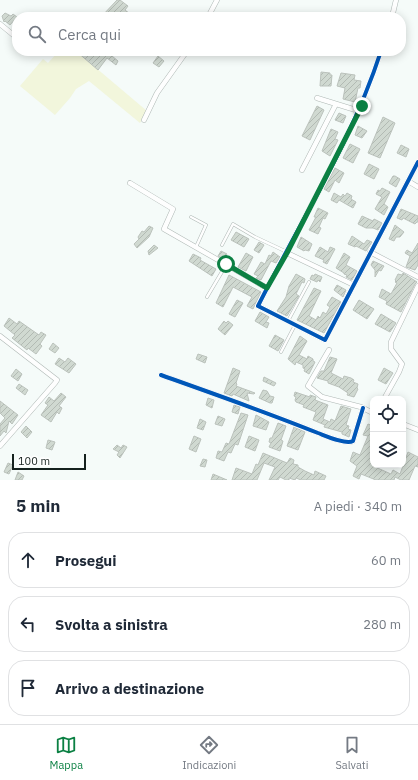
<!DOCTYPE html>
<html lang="it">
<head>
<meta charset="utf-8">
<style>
	:root { --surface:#fff; --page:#f6f6f7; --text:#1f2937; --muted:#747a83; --line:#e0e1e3; --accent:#0b8043 }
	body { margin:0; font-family:"IBM Plex Sans",sans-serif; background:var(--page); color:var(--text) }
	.controls { position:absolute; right:12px; bottom:12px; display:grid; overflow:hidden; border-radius:8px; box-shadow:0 2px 10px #0003 }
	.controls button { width:36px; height:36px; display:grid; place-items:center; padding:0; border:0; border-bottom:1px solid var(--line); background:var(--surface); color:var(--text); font:20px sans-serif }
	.scale { position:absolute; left:12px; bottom:10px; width:74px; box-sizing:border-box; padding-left:4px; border:2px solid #15211e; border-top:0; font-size:11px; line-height:14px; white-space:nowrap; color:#15211e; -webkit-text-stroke:3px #fff; paint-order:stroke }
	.stop { position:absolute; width:12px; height:12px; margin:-9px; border:3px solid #0b8043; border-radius:50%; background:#fff }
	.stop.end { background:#0b8043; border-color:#fff; box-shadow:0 1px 4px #0008 }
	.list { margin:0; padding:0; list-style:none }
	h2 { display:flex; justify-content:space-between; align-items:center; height:52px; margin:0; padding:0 16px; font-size:17px }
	h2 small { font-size:13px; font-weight:400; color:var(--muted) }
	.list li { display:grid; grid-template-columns:26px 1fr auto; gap:12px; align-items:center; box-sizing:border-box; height:56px; margin:0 8px 8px; padding:0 8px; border:1px solid var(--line); border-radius:16px }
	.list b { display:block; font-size:15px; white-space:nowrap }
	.list em { font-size:13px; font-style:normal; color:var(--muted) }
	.icon { flex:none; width:22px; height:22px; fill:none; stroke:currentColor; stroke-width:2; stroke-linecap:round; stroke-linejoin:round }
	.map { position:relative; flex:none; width:418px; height:480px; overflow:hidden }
	.search { position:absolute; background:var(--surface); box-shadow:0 2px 10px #0003; left:12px; right:12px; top:12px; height:44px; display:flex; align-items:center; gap:10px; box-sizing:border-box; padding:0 14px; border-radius:16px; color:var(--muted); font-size:15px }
	.sheet { height:244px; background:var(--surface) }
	nav { display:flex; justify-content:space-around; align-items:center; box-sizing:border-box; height:56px; border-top:1px solid var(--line); background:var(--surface); font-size:11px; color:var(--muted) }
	nav a { display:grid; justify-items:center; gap:2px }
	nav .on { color:var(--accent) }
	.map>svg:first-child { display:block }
</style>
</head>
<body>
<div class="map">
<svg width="418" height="480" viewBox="0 0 418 480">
	<defs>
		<pattern id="building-hatch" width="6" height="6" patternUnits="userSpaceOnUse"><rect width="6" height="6" fill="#d0d9d1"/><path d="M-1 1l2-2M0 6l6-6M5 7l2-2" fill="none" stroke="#b2bab3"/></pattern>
	</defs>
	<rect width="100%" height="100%" fill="#f5fbf9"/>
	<path fill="#f2f6dc" d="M59 51H76L147 111 140 123 89 81 76 89 70 98 55 115 20 86 43 59 48 63Z"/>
	<path fill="url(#building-hatch)" stroke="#bbc2bc" d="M117 0H120L128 6 125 10 134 17H101Z
		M5 13 11 16 13 14 17 17 10 25 5 21 4 22 2 16Z
		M76 51H86L92 56 96 51H106L118 61 116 65 107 58 98 70Z
		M158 56 164 61 159 67 153 63Z
		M321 72 330 73V75H332L331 86H320Z
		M341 73 355 75 354 80 361 81 360 88H358L355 102 343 99 345 88 337 86Z
		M317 106 324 110 310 140 302 136Z
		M339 113 346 116 343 123 335 120Z
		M383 117 395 123 380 158 368 153Z
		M358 126 367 131 362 138 355 135Z
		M331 129 338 132 335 139 338 140 330 156 322 151Z
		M350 144 360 149 353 163 343 158Z
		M401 145 409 149 406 157 397 153Z
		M369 164 379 169 374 179 364 174Z
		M335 168 344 173 339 183 335 180 329 192 324 189Z
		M393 176H395L400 179 396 187 389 183Z
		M382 188 390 192 384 204 388 207 384 215 375 209 382 197 376 194 378 190 380 191Z
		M334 193 341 197 343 194 345 196 347 193 352 196 351 199 356 202 353 208 339 200 337 203 331 200Z
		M318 208 328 213 325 219 323 218 319 227 321 228 318 234 309 230 316 217H314Z
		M401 209 418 216V222H417L415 224 403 218 402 220 397 218Z
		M362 216 373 221 374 219 382 223 378 230 373 228H366L358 224Z
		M395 225 404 232 400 237H396L394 241 389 239Z
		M149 226 153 228 149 237 137 248 134 244 139 239 138 237 142 231 144 232Z
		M236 232 249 239 244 247 231 240Z
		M352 236 364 244 367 240 372 242 366 251 356 246 355 247 348 244Z
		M301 237 312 244 309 251 305 250 304 251 297 247Z
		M259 242 264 245 259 253 254 250Z
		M418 243V265L415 270 406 267 410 256 405 253 407 250 412 253Z
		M154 245 158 248 149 255 148 251Z
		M320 247 328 252 330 247 335 249 327 264 323 262 324 260 315 256Z
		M221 251 227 254 224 259 218 256Z
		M273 252 280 257 276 263 271 261 261 280 256 278 258 276 254 274 261 262 265 264 269 255 271 256Z
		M246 253 253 257 246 271 238 267Z
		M344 253 350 257 346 265 357 271 352 280 346 277 347 275 344 274V273L336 268Z
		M193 254 201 258 200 260 216 269 212 276 189 261Z
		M373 261 384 266 381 271 379 270 375 277V270L371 265Z
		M403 273 417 282 415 284 401 312 386 304 387 301 379 297 382 289 391 294 397 283 395 282 396 281 395 280 398 274 402 275Z
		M296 274 305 279 304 283 302 282 296 294 299 296 287 316 277 311 286 297 289 286Z
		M315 274 322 277 320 282 318 280 317 282 310 279 312 275 314 276Z
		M229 275 261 292 253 309 247 306 252 297 233 287 223 307 216 303Z
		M337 285 346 290 343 297 334 290Z
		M314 288 321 291 309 316 316 320 318 316 320 318 323 312 326 314 330 307 327 305 332 297 341 302 324 333 297 320Z
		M237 300 243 303 235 317 229 314Z
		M359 300 374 309 367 319 353 310Z
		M260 312 269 317 266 322 269 323 267 328 255 321Z
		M381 314 396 323 390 332 375 324Z
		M9 318 17 324 19 321 39 335 41 332 46 335 40 344 42 346 36 354 28 348 27 350 12 338 15 335 4 326Z
		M224 321 226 323 228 321 233 325 225 335 218 329Z
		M275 335 284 340 278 351 269 346Z
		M300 336 307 341 299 355 307 359 308 356 313 359V361L315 362 309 374 304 371 305 369 303 368V365L296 362 295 365 288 359Z
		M53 343 59 348 55 353 49 349Z
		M198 354 207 357 205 363 196 359Z
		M330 357 337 359 331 373 343 379 344 376 351 378 354 380 353 382 358 384 357 388 358 389 354 397 347 395 348 393 339 387 328 383V381L317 378 321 371H324Z
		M59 358 65 362 68 358 76 364 69 373 55 364Z
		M233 368 240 371 236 383 237 384 236 386 255 393 254 394 247 393 249 401 233 394 232 396 224 393Z
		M384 368 393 373 386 384 378 380Z
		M16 369 22 374 18 381 11 376Z
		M264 377 276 383 274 386 263 381Z
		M19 384 28 390 25 395 16 388Z
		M263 390 267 391 270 396 274 397 272 403H270L259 398Z
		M295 392 310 397V395L316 397 315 400 328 405 323 419 330 422 331 419 335 421 341 406 351 409 346 425 349 426 348 429 351 430 349 437 342 434V432L324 427 325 425 313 420 316 412 303 407 304 405 296 402 295 400 296 397 294 396Z
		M61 393 66 397 59 406 62 408 59 414 57 412 51 422 41 415 48 405 45 403 49 397 54 401Z
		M208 398 214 400 212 408 206 405Z
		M0 401 18 415 12 424 9 421 6 433 4 431 0 436V424L5 418 0 413Z
		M234 405 240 407 238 414 232 412Z
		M241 413 248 415 238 445 235 444 231 453 228 452 224 461 216 458 218 451 222 452 226 443 229 444Z
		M256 415 269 422 266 430 253 426Z
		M218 416 225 419 222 426 215 424Z
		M200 419 206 422 203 430 197 428Z
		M278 423 286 426 281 440 283 441 280 451 269 447 271 443 269 442 270 438H272Z
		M368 424 373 426V466L391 474 393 470 400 474 408 452 418 457V467L415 466 409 480H401L395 477 394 480H376L361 474 359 479 353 476 357 466 350 461 353 452 360 455 368 436 363 435Z
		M26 426 32 432 27 438 21 432Z
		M294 427 305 432 298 450 287 446Z
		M194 436 201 439 196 452 189 449Z
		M249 436 259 440 255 451 245 447Z
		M48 440 55 442 52 450 46 448Z
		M117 445 121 448 123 445 127 447 120 458 117 455 119 452 113 449Z
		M263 453 287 463 290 458 294 460 293 464 298 465V467L305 471 314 475 315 471 326 476 324 480H301L296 478 295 480 289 478V480H286L280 477 278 480H269L275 467 264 463 257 480H232L236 468 252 474 256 464 258 465Z
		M203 459 207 460 205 467 200 466Z
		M8 463 13 465 9 474 4 472Z
		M18 472 24 476 22 480H15Z
		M213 474 227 480H211Z"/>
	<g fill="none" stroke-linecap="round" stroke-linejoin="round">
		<defs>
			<path id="lane" d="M191 217 206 225 196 247
				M222 245 233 224 255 237 287 252
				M207 297 226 265
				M288 321 309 282
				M281 352 295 325"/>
			<path id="street" d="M208 17 217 0
				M392 17 396 0
				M0 24 17 38
				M381 51C352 141 300 222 258 306L325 340 418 162
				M317 98 359 111
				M144 120 157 93 187 51
				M302 170 336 104
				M408 181 418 187
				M130 183 173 209 164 229 267 288
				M370 252 418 277
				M287 253 354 285
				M0 336 57 380 55 383 0 446
				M329 350 308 386 322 397 361 407 373 413
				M161 375C214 394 266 412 318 433 326 436 346 445 353 441L363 408
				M384 399 399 372 402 364 391 349V342L418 286
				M403 424 418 430"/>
		</defs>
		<use href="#lane" stroke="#afb8b5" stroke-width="3.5"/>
		<use href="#street" stroke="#afb8b5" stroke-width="5.5"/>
		<use href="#lane" stroke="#fefefe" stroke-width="2.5"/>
		<use href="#street" stroke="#fefefe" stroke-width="4.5"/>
		<defs>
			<path id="cycleway" d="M381 51C352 141 300 222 258 306L325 340 418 162
				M161 375C214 394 266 412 318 433 326 436 346 445 353 441L363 408"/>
		</defs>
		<use href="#cycleway" stroke="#fff" stroke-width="6"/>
		<use href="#cycleway" stroke="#0057b8" stroke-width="4"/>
	</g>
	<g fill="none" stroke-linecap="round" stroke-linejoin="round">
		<path stroke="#0b8043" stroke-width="5" d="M226 264 267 288 287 253 362 106"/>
	</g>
</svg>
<div class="controls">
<button><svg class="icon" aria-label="locate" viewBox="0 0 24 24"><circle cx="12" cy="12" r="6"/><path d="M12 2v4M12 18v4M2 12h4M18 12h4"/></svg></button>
<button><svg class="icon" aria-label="layers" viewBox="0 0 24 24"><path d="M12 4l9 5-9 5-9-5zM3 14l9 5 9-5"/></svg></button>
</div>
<div class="scale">100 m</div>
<div class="stop" style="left:226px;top:264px"></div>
<div class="stop end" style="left:362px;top:106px"></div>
<div class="search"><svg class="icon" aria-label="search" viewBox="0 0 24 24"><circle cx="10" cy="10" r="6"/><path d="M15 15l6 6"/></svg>Cerca qui</div>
</div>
<section class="sheet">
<h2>5 min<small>A piedi · 340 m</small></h2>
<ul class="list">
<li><svg class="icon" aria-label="ahead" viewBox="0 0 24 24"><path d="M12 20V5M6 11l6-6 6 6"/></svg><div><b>Prosegui</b></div><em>60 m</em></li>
<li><svg class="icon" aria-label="left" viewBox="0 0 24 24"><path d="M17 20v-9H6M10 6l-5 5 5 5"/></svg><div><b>Svolta a sinistra</b></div><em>280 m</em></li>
<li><svg class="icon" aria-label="arrive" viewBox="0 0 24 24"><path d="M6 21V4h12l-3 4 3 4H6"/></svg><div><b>Arrivo a destinazione</b></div></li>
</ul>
</section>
<nav>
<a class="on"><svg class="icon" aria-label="map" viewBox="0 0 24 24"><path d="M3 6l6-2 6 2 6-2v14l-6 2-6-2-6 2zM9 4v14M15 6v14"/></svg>Mappa</a>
<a><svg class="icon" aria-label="directions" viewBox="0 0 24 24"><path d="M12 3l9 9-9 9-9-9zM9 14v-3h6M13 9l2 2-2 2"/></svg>Indicazioni</a>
<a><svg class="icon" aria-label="saved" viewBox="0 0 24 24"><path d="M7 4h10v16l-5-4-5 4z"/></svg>Salvati</a>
</nav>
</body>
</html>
